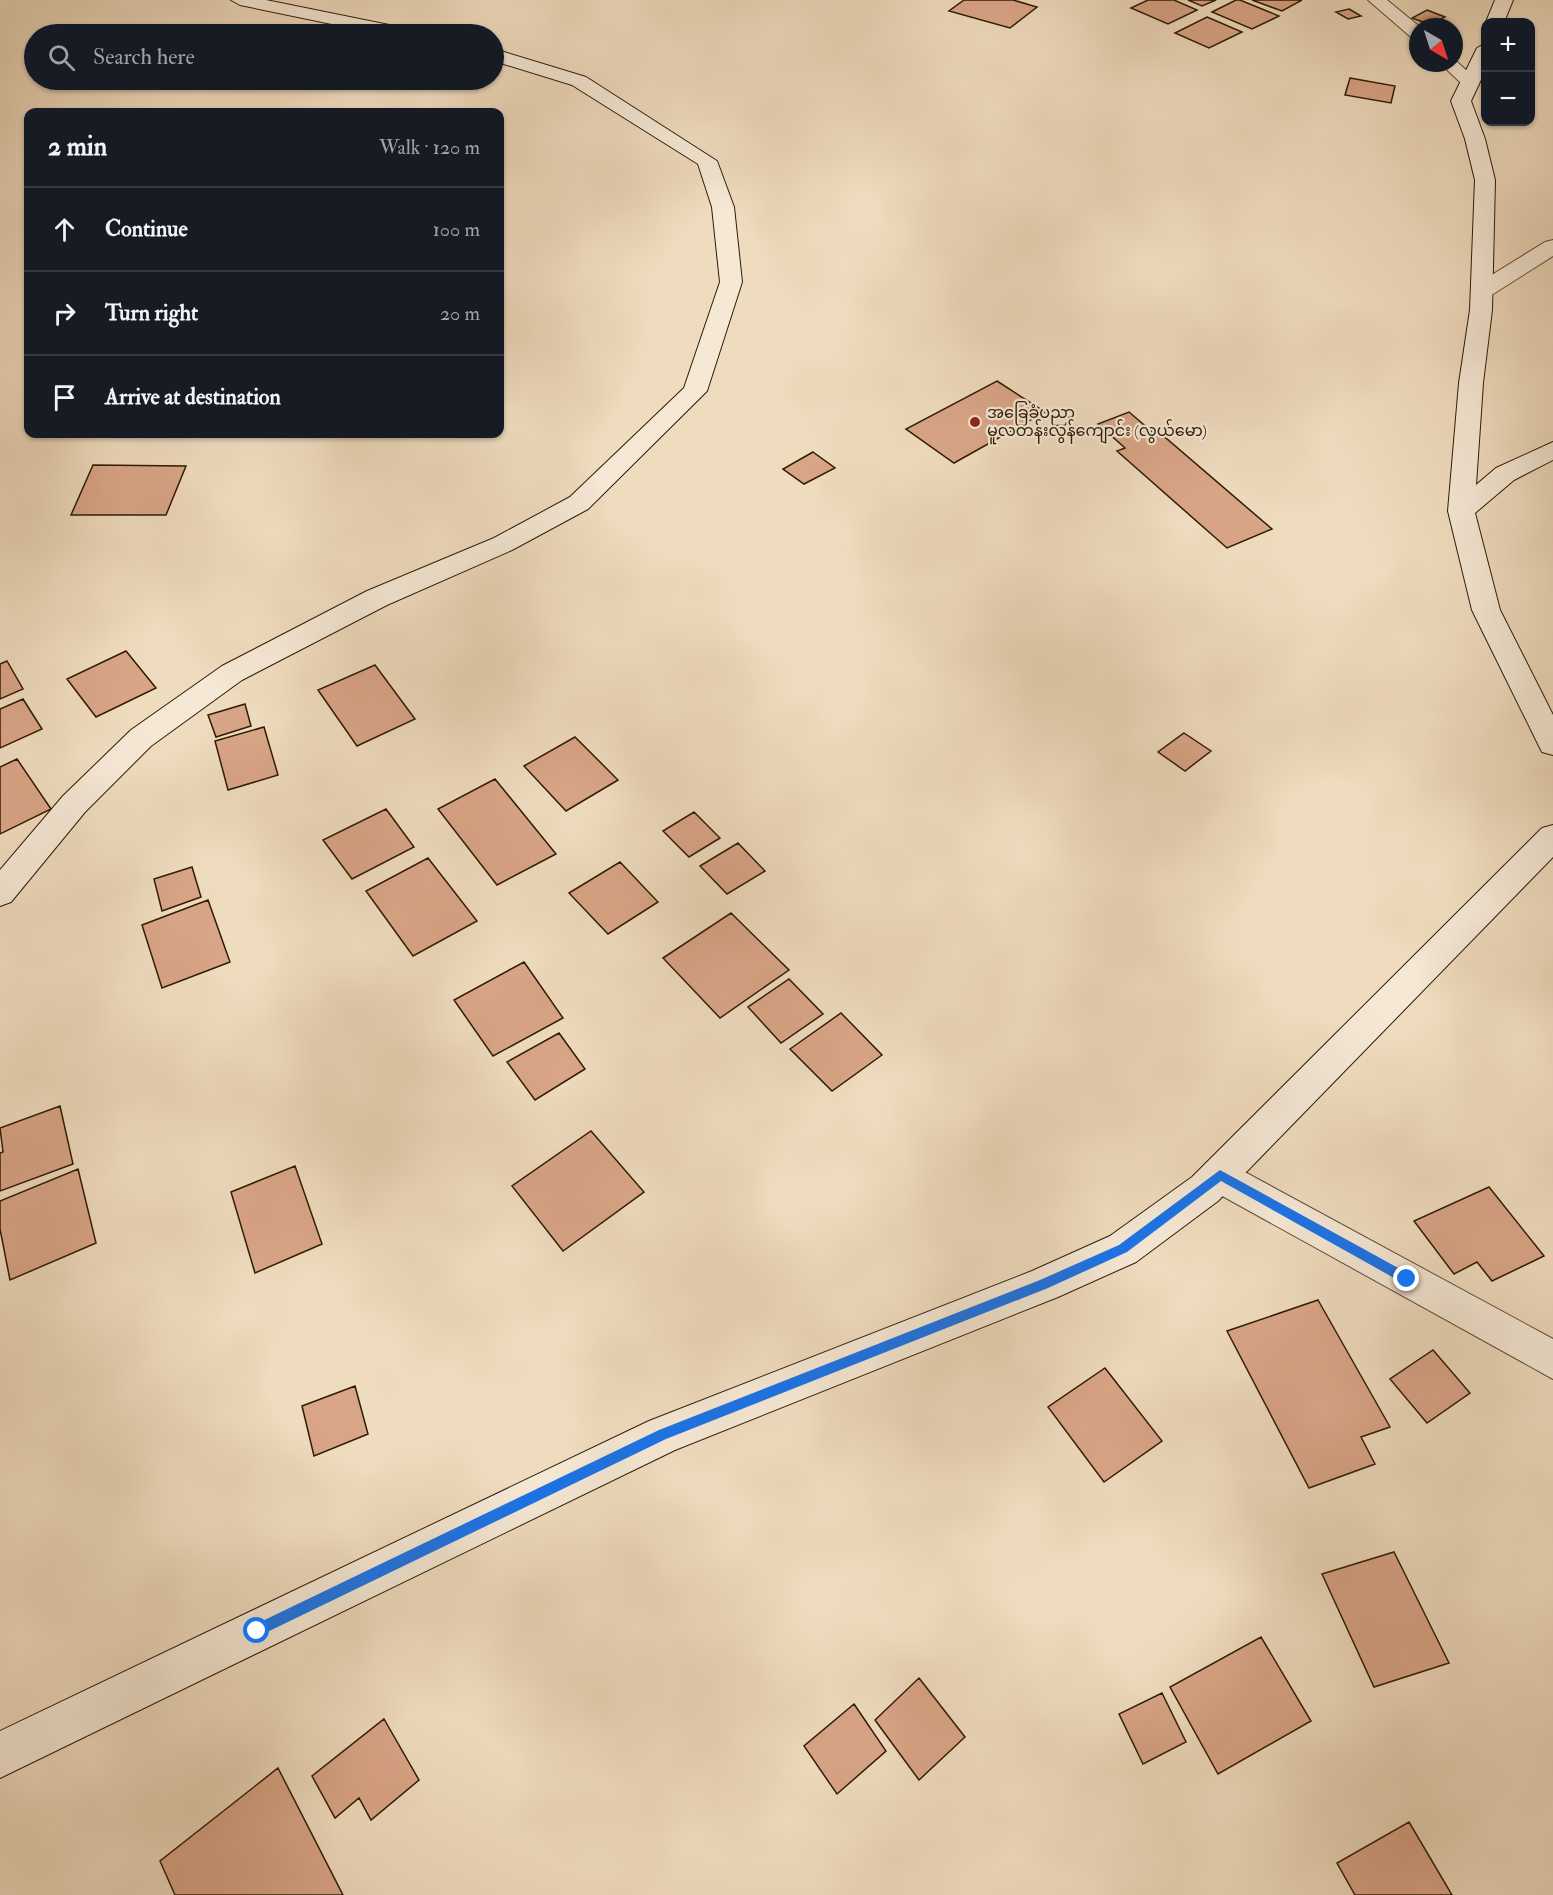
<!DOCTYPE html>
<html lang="en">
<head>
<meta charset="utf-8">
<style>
	:root { --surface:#171b24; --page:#20242c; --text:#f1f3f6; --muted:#9ea1a6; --line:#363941 }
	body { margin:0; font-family:"IM FELL Double Pica","Noto Sans Myanmar",serif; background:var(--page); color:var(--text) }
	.controls { position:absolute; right:18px; top:18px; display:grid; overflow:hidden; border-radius:12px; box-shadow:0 2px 4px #0004 }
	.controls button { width:54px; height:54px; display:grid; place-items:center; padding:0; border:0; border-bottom:2px solid var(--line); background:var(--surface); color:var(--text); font:30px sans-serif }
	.compass { position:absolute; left:1409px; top:18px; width:54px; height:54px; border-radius:50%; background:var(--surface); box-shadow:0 2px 4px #0004; rotate:141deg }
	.stop { position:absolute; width:18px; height:18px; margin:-14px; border:4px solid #1a73e8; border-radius:50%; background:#fff }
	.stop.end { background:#1a73e8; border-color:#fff; box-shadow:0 2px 6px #0008 }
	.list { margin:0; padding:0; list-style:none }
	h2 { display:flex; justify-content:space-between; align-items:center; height:78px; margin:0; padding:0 24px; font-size:26px }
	h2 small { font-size:20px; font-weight:400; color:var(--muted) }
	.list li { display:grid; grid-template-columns:39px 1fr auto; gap:18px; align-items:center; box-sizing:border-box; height:84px; padding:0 24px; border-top:2px solid var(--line) }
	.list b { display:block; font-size:22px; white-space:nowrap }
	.list em { font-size:20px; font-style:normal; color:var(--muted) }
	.icon { flex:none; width:33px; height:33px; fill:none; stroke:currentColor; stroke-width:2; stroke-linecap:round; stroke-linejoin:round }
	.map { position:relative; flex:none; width:1553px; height:1895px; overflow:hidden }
	.search { position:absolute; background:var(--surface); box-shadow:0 2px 4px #0004; left:24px; top:24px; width:480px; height:66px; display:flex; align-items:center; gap:15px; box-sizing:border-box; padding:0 21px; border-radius:33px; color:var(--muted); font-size:22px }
	.panel { position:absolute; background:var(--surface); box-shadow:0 2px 4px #0004; left:24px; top:108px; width:480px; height:330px; border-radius:12px }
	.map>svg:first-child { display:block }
</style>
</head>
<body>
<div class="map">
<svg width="1553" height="1895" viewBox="0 0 1553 1895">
	<rect width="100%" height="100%" fill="#efdbbe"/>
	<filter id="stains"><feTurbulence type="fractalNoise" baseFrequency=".00333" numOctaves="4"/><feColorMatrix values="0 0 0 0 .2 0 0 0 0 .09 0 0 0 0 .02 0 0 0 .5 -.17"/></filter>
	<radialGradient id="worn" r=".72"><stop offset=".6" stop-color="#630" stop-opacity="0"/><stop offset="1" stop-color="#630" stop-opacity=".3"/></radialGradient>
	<path fill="#d9a587" stroke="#2e1b04" stroke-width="1.5" d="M964 0H1013L1037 7 1010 28 949 11Z
		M1148 0H1174L1197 10 1168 24 1131 8Z
		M1188 0H1216L1202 6Z
		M1236 0H1240L1279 16 1252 29 1212 12Z
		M1252 0H1302L1282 11Z
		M1349 9 1361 16 1348 19 1336 12Z
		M1427 10 1445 17 1431 25 1412 18Z
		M1207 17 1242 32 1209 48 1175 33Z
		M1350 78 1395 86 1391 103 1345 95Z
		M997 381 1045 412 954 463 906 429Z
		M1129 412 1156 435 1160 433 1272 529 1227 548 1117 451 1125 448 1098 424Z
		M813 452 835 468 804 484 783 469Z
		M93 465 186 466 166 515H71Z
		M126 651 156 688 96 717 67 679Z
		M7 661 23 689 0 699V664Z
		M375 665 415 719 357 746 318 690Z
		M23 699 42 729 0 748V709Z
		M245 704 251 726 216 737 208 715Z
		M264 727 278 775 228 790 215 741Z
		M1184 733 1211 751 1185 771 1158 752Z
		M575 737 618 780 566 811 524 766Z
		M17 759 51 809 0 834V767Z
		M495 779 556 854 497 885 438 809Z
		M386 809 414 847 352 879 323 840Z
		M694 812 720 838 689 857 663 831Z
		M738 843 765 871 727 894 700 866Z
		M428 858 477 921 413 956 366 891Z
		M620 862 658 902 608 934 569 893Z
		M192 867 201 897 162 911 154 879Z
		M208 900 230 962 162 988 142 925Z
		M731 913 789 970 720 1018 663 958Z
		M524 962 563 1018 493 1056 454 1000Z
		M789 979 823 1014 781 1043 748 1007Z
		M841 1013 882 1055 832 1091 790 1049Z
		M559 1033 585 1069 535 1100 507 1062Z
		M60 1106 73 1164 0 1191V1153L3 1152 0 1128Z
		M591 1131 644 1192 563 1251 512 1186Z
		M295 1166 322 1244 255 1273 231 1192Z
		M78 1169 96 1243 10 1280 0 1229V1201Z
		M1489 1187 1544 1256 1492 1281 1477 1262 1454 1274 1414 1221Z
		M1318 1300 1390 1427 1361 1437 1375 1464 1309 1488 1227 1331Z
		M1433 1350 1470 1393 1427 1423 1390 1379Z
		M1105 1368 1162 1441 1104 1482 1048 1407Z
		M355 1386 368 1434 314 1456 302 1406Z
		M1394 1552 1449 1663 1374 1687 1322 1574Z
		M1261 1637 1311 1721 1218 1774 1170 1687Z
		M919 1678 965 1737 919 1780 875 1720Z
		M1162 1693 1186 1742 1143 1764 1119 1714Z
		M854 1704 886 1751 837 1794 804 1746Z
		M384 1719 419 1780 371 1820 359 1798 335 1818 312 1776Z
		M278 1768 343 1895H175L160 1861Z
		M1409 1822 1452 1895H1355L1337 1863Z"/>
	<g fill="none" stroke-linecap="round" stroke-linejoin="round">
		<defs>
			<path id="lane" d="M1368 0H1387L1420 27H1418V39L1412 38Z
				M1454 59 1478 81 1475 85H1463L1440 63H1454Z"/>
			<path id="street" d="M1553 240V256L1490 296H1474L1471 291 1474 286 1545 242Z
				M1219 1158 1553 1339V1379L1206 1187 1201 1175 1206 1163Z"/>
			<path id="secondary" d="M231 0H266L404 28 413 34H380L240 5Z
				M1495 0H1513L1504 22H1486Z
				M1486 43V69L1471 101 1485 139 1495 180 1492 310 1483 383 1476 485 1496 468 1553 442V460L1514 480 1475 513 1500 610 1553 715V755L1542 752 1538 744 1472 610 1448 511 1459 383 1470 310 1475 180 1465 139 1451 101 1477 48Z
				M494 49 586 77 717 161 734 207 742 282 707 391 588 509 512 550 387 605 242 680 151 746 85 812 11 902 0 906V870L63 796 131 730 222 666 367 591 494 538 570 497 684 388 720 282 712 207 698 164 572 85 494 61Z
				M1553 825V857L1218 1201 1136 1262 1058 1297 675 1450 0 1778V1731L649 1421 1032 1271 1110 1236 1192 1177 1542 828Z"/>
		</defs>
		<use href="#lane" stroke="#5e4b32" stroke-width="2"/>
		<use href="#street" stroke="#5e4b32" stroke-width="2"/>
		<use href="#secondary" stroke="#2e1b04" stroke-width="2"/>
		<use href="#lane" fill="#f5e8d5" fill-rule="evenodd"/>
		<use href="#street" fill="#f5e8d5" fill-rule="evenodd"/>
		<use href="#secondary" fill="#f5e8d5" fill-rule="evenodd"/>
	</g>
	<path fill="#1a73e8" d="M1220 1170 1411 1275V1283H1403L1221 1181 1127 1252 1048 1288 666 1439 261 1635H252V1626L659 1430 1040 1280 1119 1245Z"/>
	<circle fill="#8f2418" stroke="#f5e8d5" stroke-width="2" cx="975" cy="422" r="6"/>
	<g text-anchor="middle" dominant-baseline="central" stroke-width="4.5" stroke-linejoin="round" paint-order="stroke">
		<g font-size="16" fill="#2e1b04" stroke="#f5e8d5" text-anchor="start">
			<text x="987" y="413">အခြေခံပညာ<tspan x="987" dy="18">မူလတန်းလွန်ကျောင်း (လွယ်မော)</tspan></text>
		</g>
	</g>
	<rect width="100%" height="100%" filter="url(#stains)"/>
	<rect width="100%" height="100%" fill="url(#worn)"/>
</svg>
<div class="controls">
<button>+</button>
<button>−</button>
</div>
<svg class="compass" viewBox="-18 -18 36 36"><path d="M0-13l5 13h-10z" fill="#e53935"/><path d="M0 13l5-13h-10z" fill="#9ea1a6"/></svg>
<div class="stop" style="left:257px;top:1631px"></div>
<div class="stop end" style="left:1407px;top:1279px"></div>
<div class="search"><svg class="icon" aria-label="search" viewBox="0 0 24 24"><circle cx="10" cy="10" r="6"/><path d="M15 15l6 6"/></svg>Search here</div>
<section class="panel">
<h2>2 min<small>Walk · 120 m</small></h2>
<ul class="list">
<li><svg class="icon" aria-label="ahead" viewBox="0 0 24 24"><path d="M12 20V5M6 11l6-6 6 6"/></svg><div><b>Continue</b></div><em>100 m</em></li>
<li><svg class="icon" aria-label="right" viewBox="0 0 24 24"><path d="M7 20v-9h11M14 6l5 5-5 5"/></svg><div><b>Turn right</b></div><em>20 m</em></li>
<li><svg class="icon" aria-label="arrive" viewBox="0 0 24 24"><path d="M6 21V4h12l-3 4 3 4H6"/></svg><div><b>Arrive at destination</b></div></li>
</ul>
</section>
</div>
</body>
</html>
